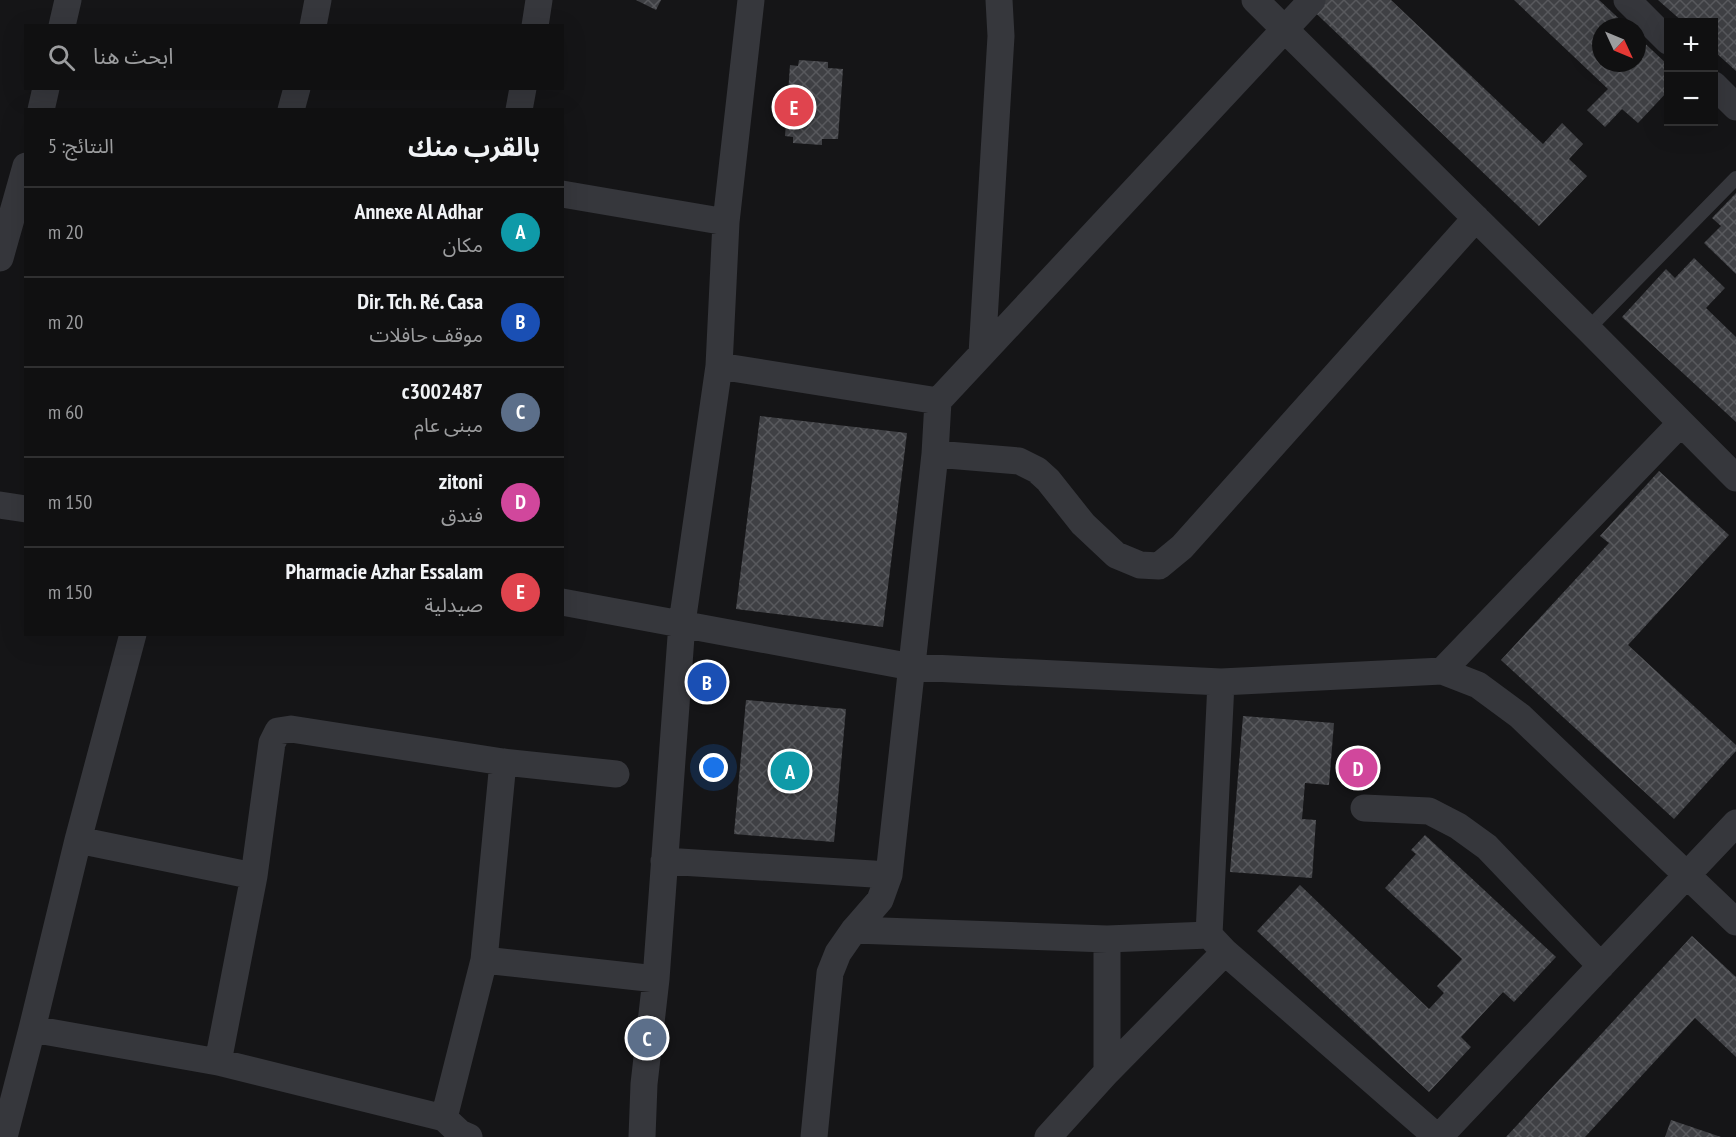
<!DOCTYPE html>
<html lang="ar">
<head>
<meta charset="utf-8">
<style>
	:root { --surface:#101011; --page:#1e1e1f; --text:#f1f3f6; --muted:#9c9d9f; --line:#303031; --accent:#0f766e }
	body { margin:0; font-family:"PT Sans Narrow","Noto Sans Arabic",sans-serif; background:var(--page); color:var(--text); direction:rtl }
	.controls { position:absolute; right:18px; top:18px; display:grid; overflow:hidden; border-radius:0px; box-shadow:0 6px 24px #0002 }
	.controls button { width:54px; height:54px; display:grid; place-items:center; padding:0; border:0; border-bottom:2px solid var(--line); background:var(--surface); color:var(--text); font:30px sans-serif }
	.compass { position:absolute; left:1592px; top:18px; width:54px; height:54px; border-radius:50%; background:var(--surface); box-shadow:0 6px 24px #0002; rotate:134deg }
	.you { position:absolute; left:714px; top:768px; width:21px; height:21px; margin:-15px; border:4px solid #fff; border-radius:50%; background:#1a73e8; box-shadow:0 0 0 9px #1a73e833 }
	.badge { display:grid; place-items:center; width:39px; height:39px; border-radius:50%; background:var(--accent); color:#fff; font-size:20px; font-weight:700 }
	.pin { position:absolute; translate:-50% -50%; border:3px solid #fff; box-shadow:0 2px 6px #0006 }
	.list { margin:0; padding:0; list-style:none }
	h2 { display:flex; justify-content:space-between; align-items:center; height:78px; margin:0; padding:0 24px; font-size:26px }
	h2 small { font-size:20px; font-weight:400; color:var(--muted) }
	.list li { display:grid; grid-template-columns:39px 1fr auto; gap:18px; align-items:center; box-sizing:border-box; height:90px; padding:0 24px; border-top:2px solid var(--line) }
	.list b { display:block; font-size:22px; white-space:nowrap }
	.list p { margin:0; font-size:20px; white-space:nowrap; color:var(--muted) }
	.list em { font-size:20px; font-style:normal; color:var(--muted) }
	.icon { flex:none; width:33px; height:33px; fill:none; stroke:currentColor; stroke-width:2; stroke-linecap:round; stroke-linejoin:round }
	.map { position:relative; flex:none; width:1736px; height:1137px; overflow:hidden; direction:ltr }
	.search { position:absolute; background:var(--surface); box-shadow:0 6px 24px #0002; left:24px; top:24px; width:540px; height:66px; display:flex; align-items:center; gap:15px; box-sizing:border-box; padding:0 21px; border-radius:0px; color:var(--muted); font-size:22px }
	.panel { position:absolute; background:var(--surface); box-shadow:0 6px 24px #0002; left:24px; top:108px; width:540px; height:528px; border-radius:0px; direction:rtl }
	.map>svg:first-child { display:block }
</style>
</head>
<body>
<div class="map">
<svg width="1736" height="1137" viewBox="0 0 1736 1137">
	<defs>
		<pattern id="building-cross-hatch" width="8" height="8" patternUnits="userSpaceOnUse" patternTransform="scale(1.5)"><rect width="8" height="8" fill="#3f4044"/><path d="M0 0l8 8M0 8l8-8" fill="none" stroke="#58595d"/></pattern>
	</defs>
	<rect width="100%" height="100%" fill="#151517"/>
	<path fill="url(#building-cross-hatch)" d="M636 0H661L656 10Z
		M1302 0H1391L1543 144 1562 123 1583 144 1569 159 1587 176 1539 226Z
		M1514 0H1599L1628 27H1601V63H1637V36L1668 65V91L1638 123 1622 109 1605 127 1587 110 1608 89Z
		M1658 0H1736V71L1714 51V22H1683Z
		M799 60 828 62V68L843 69 838 139H822V145L793 143V137L785 136 790 65 798 66Z
		M1736 193V274L1704 243 1721 226 1712 218Z
		M1694 258 1725 288 1706 308 1736 337V422L1622 317 1666 269 1675 278Z
		M760 416 907 433 883 627 736 609Z
		M1659 471 1729 535 1628 645 1736 745V751L1674 819 1501 660 1609 543 1600 536Z
		M746 700 846 709 834 842 734 834Z
		M1243 716 1334 723 1329 785 1305 783 1302 819 1316 820 1312 878 1230 872Z
		M1425 835 1556 957 1514 1002 1503 992 1461 1037 1471 1047 1429 1092 1257 931 1300 885 1429 1009 1444 993 1437 986 1462 959 1385 888 1416 854 1411 850Z
		M1692 936 1736 977V1057L1695 1018 1585 1137H1506Z
		M1671 1120 1721 1137H1665Z"/>
	<g fill="none" stroke-linecap="round" stroke-linejoin="round">
		<path stroke="#36373c" stroke-width="14" d="M1588 329 1736 178"/>
		<path stroke="#36373c" stroke-width="27" d="M1255 0 1588 329 1736 478
			M1627 0 1668 41
			M62 26 68 0
			M313 26 318 0
			M535 26 539 0
			M1714 85 1736 107
			M41 110 46 88
			M291 110 297 88
			M519 110 523 88
			M562 194 726 222
			M0 258 26 166
			M982 354 1001 36 999 0
			M719 366 938 401
			M935 454 1019 461 1037 470 1048 480 1083 524 1116 555 1140 565 1159 566 1182 547 1476 218
			M0 505 26 509
			M562 602 912 667 1221 682 1442 671 1478 685 1520 716 1736 922
			M1442 671 1680 424
			M1221 682 1209 935 1225 952 1437 1137
			M1364 808 1429 811 1458 826 1487 847 1601 966
			M78 840 254 876
			M664 861 889 875
			M854 930 1107 939 1209 935
			M484 960 656 979
			M32 1029 218 1062 444 1118 460 1133 469 1137
			M218 1062 254 876 272 743 278 731 291 729 503 762 616 774
			M1107 1072V939
			M444 1118 484 960 503 762
			M4 1137 32 1029 78 840 133 634
			M642 1137 644 1084 656 979 682 623 719 366 726 222 751 0
			M814 1137 830 973 838 953 854 930 880 900 889 875 935 454 938 401 1312 0
			M1048 1137 1107 1072 1225 952
			M1439 1137 1736 823"/>
	</g>
</svg>
<div class="controls">
<button>+</button>
<button>−</button>
</div>
<svg class="compass" viewBox="-18 -18 36 36"><path d="M0-13l5 13h-10z" fill="#e53935"/><path d="M0 13l5-13h-10z" fill="#9c9d9f"/></svg>
<div class="you"></div>
<div class="pin badge" style="left:790px;top:771px;background:#0f9aa8">A</div>
<div class="pin badge" style="left:707px;top:682px;background:#1a4fb4">B</div>
<div class="pin badge" style="left:647px;top:1038px;background:#5c6f8a">C</div>
<div class="pin badge" style="left:1358px;top:768px;background:#d1479c">D</div>
<div class="pin badge" style="left:794px;top:107px;background:#e0444e">E</div>
<div class="search"><svg class="icon" aria-label="search" viewBox="0 0 24 24"><circle cx="10" cy="10" r="6"/><path d="M15 15l6 6"/></svg>ابحث هنا</div>
<section class="panel">
<h2>بالقرب منك<small>النتائج: 5</small></h2>
<ul class="list">
<li><span class="badge" style="background:#0f9aa8">A</span><div><b>Annexe Al Adhar</b><p>مكان</p></div><em>20 m</em></li>
<li><span class="badge" style="background:#1a4fb4">B</span><div><b>Dir. Tch. Ré. Casa</b><p>موقف حافلات</p></div><em>20 m</em></li>
<li><span class="badge" style="background:#5c6f8a">C</span><div><b>c3002487</b><p>مبنى عام</p></div><em>60 m</em></li>
<li><span class="badge" style="background:#d1479c">D</span><div><b>zitoni</b><p>فندق</p></div><em>150 m</em></li>
<li><span class="badge" style="background:#e0444e">E</span><div><b>Pharmacie Azhar Essalam</b><p>صيدلية</p></div><em>150 m</em></li>
</ul>
</section>
</div>
</body>
</html>
